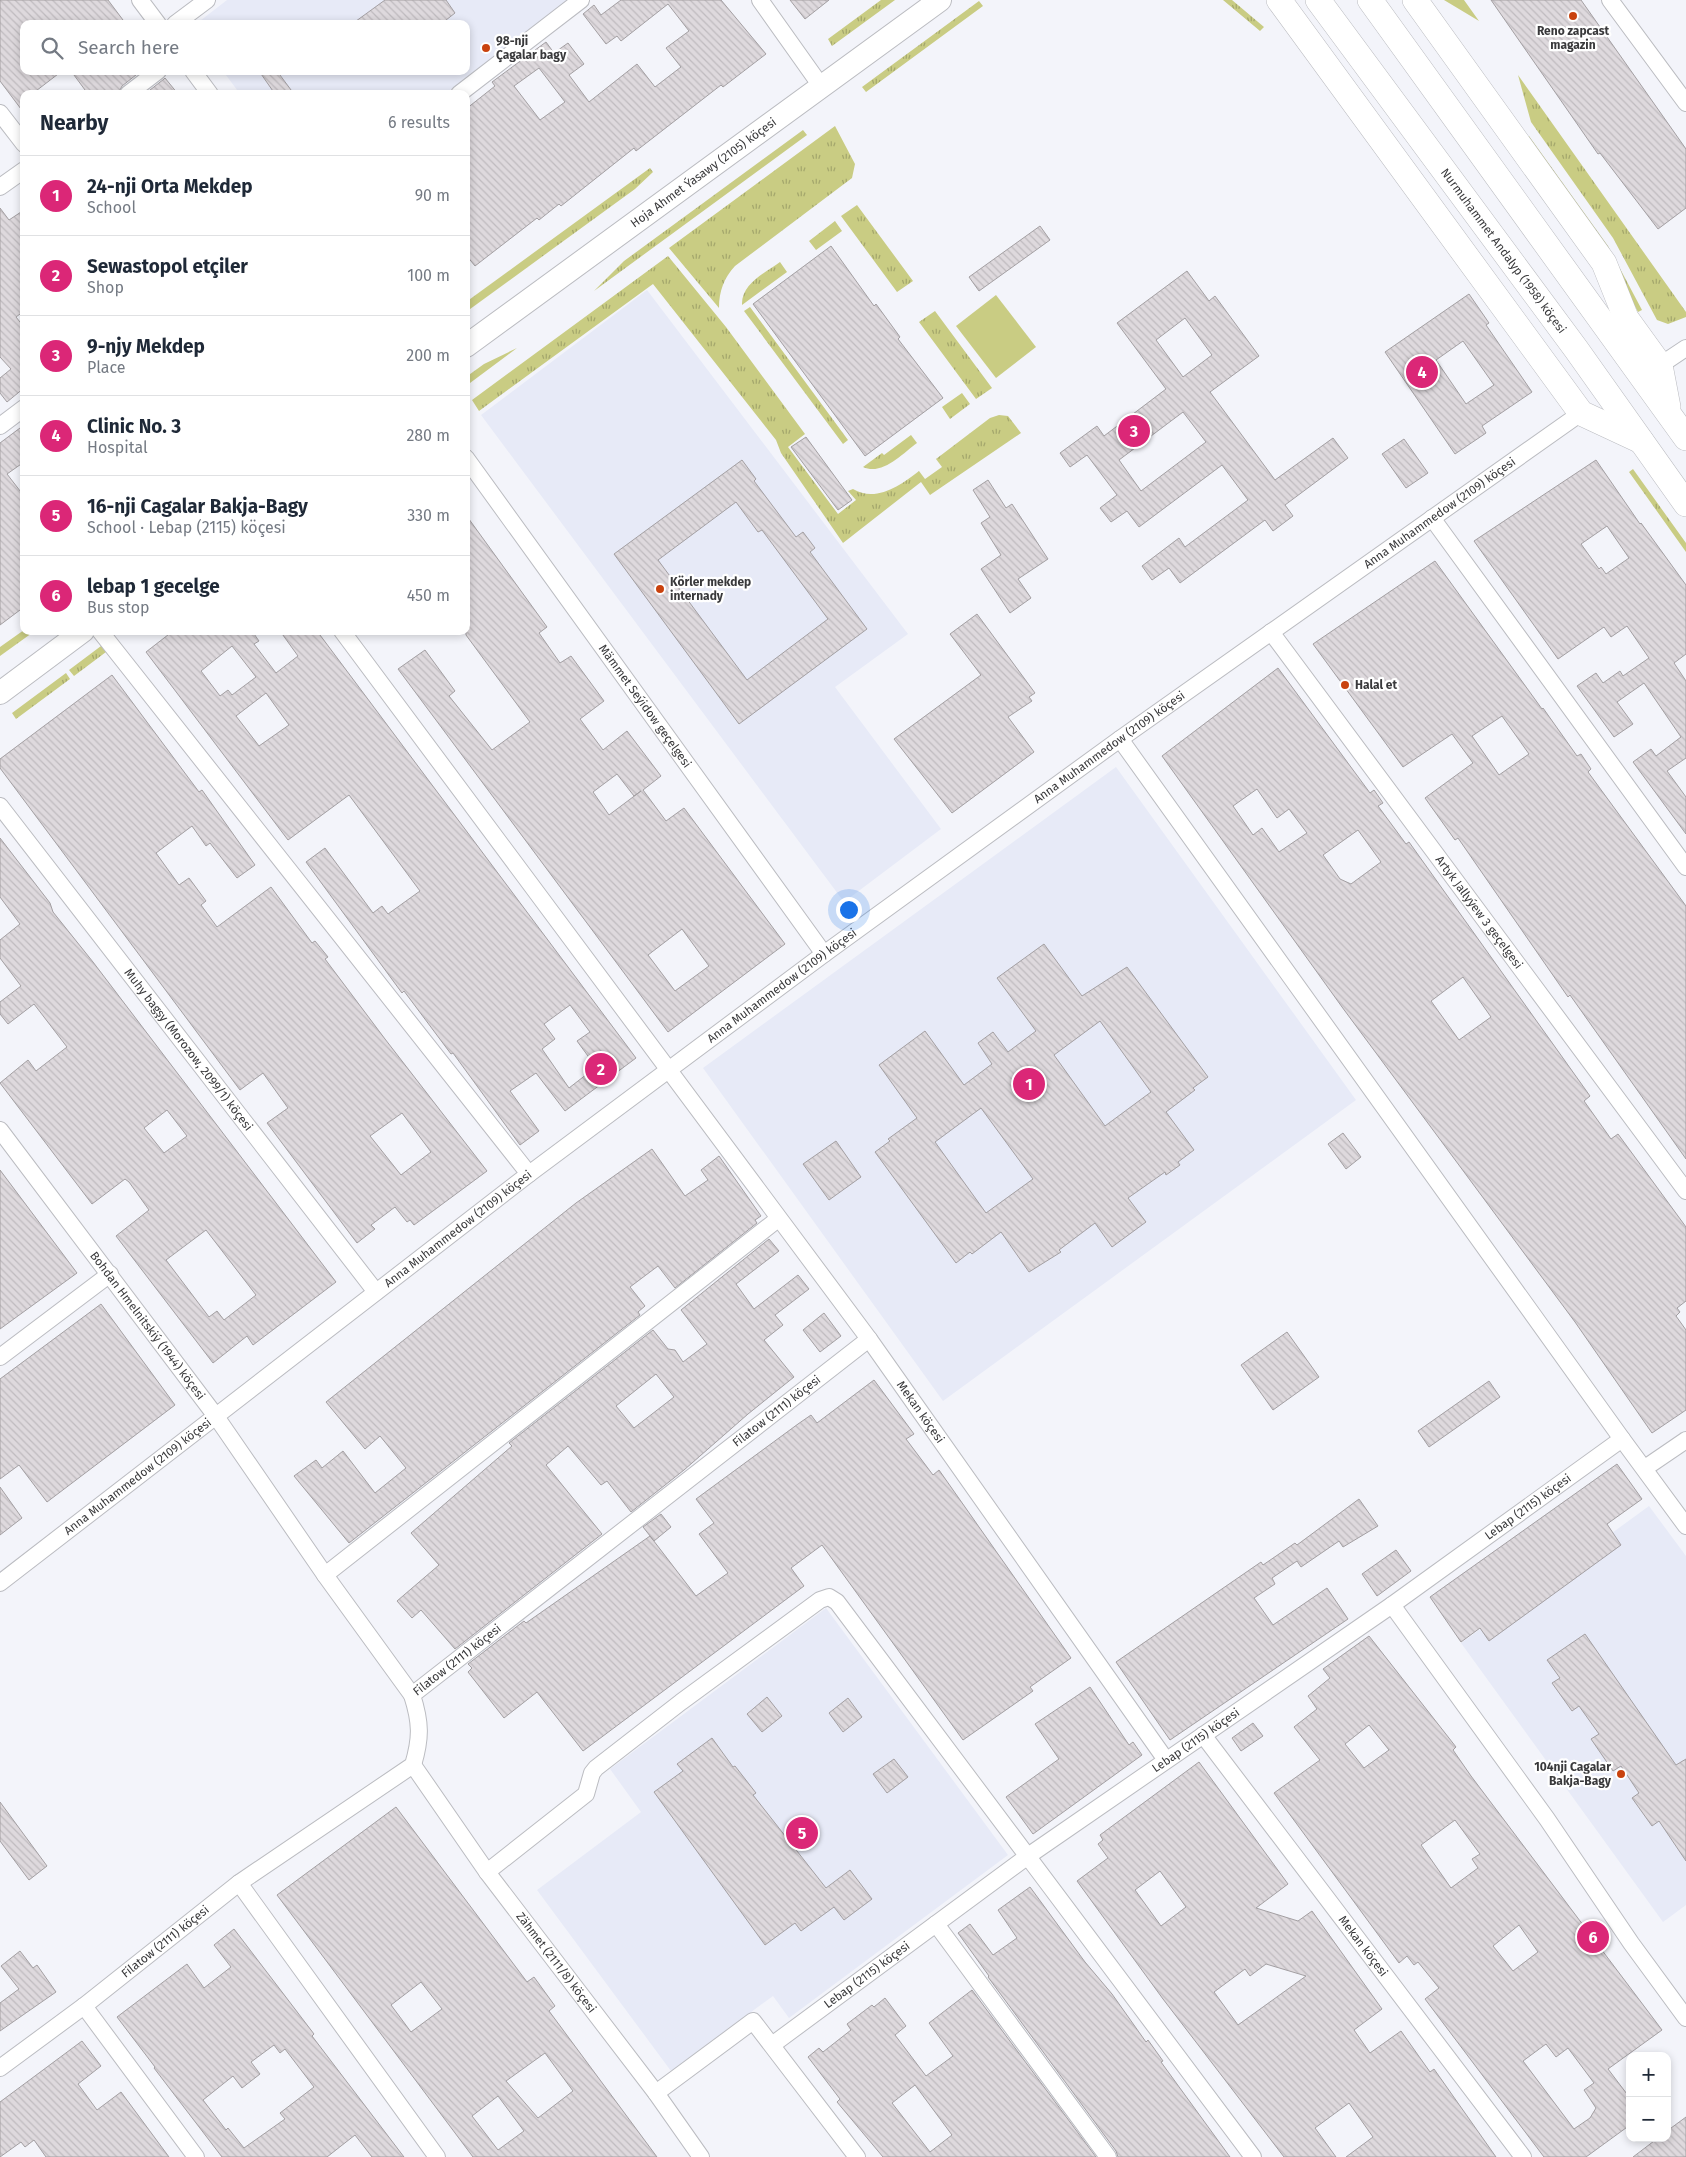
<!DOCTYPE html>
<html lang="en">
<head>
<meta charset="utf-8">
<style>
	:root { --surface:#fff; --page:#f2f2f3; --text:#1f2937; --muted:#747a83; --line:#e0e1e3; --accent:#db2777 }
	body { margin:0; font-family:"Fira Sans",sans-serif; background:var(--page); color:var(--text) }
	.controls { position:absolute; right:15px; bottom:15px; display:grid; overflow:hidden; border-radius:10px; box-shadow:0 2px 8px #0003 }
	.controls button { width:45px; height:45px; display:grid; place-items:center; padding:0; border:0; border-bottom:1px solid var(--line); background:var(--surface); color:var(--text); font:25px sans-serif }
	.you { position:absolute; left:848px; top:909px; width:18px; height:18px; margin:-12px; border:4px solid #fff; border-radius:50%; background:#1a73e8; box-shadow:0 0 0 8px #1a73e833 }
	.badge { display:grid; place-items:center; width:32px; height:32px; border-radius:50%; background:var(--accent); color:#fff; font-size:16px; font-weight:700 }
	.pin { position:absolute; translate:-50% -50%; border:2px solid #fff; box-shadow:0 1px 5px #0006 }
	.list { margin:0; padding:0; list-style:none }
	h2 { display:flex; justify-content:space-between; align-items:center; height:65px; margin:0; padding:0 20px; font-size:21px }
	h2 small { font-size:16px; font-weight:400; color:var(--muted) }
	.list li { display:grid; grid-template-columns:32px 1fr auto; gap:15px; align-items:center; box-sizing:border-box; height:80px; padding:0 20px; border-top:1px solid var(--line) }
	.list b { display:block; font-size:19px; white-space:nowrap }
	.list p { margin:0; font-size:16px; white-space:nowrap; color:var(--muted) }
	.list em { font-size:16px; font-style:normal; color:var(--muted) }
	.icon { flex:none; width:28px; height:28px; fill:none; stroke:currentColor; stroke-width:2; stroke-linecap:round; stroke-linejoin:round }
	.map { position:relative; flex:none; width:1686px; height:2157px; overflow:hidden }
	.search { position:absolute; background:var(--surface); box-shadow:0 2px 8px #0003; left:20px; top:20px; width:450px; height:55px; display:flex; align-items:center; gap:12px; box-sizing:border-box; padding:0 18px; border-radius:10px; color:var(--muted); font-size:19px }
	.panel { position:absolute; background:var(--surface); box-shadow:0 2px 8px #0003; left:20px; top:90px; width:450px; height:545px; border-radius:10px }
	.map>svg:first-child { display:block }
</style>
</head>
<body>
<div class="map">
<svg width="1686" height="2157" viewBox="0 0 1686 2157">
	<defs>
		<pattern id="grass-tufts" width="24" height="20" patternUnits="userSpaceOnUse" patternTransform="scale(1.25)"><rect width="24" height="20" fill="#c9cc83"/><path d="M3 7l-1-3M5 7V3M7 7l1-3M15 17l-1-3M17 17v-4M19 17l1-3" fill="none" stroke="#a4a76c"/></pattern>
		<pattern id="building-back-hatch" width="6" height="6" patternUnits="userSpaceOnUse" patternTransform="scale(1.25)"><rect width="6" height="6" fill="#ded9dd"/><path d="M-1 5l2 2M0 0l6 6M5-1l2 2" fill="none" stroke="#bfbbbf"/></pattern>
	</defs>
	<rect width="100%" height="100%" fill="#f3f4fa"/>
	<path fill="#e7eaf7" d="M227 0H568L445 94H240L223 71H466V24H196Z
		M647 290 908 634 835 687 941 829 844 902 481 415Z
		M1116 767 1356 1100 943 1401 703 1068Z
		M1649 1506 1686 1556V1905L1663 1922 1461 1643Z
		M826 1608 1008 1855 789 2018 773 1996 671 2071 537 1890 641 1812 610 1769Z"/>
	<path fill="url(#grass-tufts)" d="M881 0H895L832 46 828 39Z
		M1223 0H1232L1264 27 1260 31Z
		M1444 0H1464L1479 21Z
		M979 1 983 6 866 92 862 87Z
		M1518 75 1686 312V317L1668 324 1657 320 1613 238 1531 122Z
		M835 126 855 164 852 178 735 266C724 278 719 291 719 308L669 248Z
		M803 130 807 135 594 291 624 261Z
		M1529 136 1608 246 1642 310 1638 312 1608 256 1525 139Z
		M650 168 653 172 635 189 466 312V302Z
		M857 205 913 281 897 292 841 216Z
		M835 221 842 231 816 250 809 241Z
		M668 256 726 327 805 434 788 447 838 514 856 500 848 491 853 489C876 503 901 485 919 471L925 479 942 467 936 459 990 418 999 415 1008 416 1021 433 930 495 921 482 843 543 781 453 776 440 653 284 479 411 472 400Z
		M780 262 787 272 742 305C741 284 765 273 780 262Z
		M750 307 848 440 843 444 744 311Z
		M935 311 992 388 976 399 919 322Z
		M517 348 466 386V377L484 364Z
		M962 393 970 404 950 419 942 407Z
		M911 435 917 443C902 454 882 476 863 467L882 453 884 455Z
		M1633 469 1686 543V552L1629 472Z
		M24 630 32 633 0 656V647Z
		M101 646 106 652 74 676 69 670Z
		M66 673 70 679 16 719 12 713Z"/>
	<path fill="#c9cc83" d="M996 295 1036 347 996 378 956 326Z"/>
	<path fill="url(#building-back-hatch)" stroke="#a39fa2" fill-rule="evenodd" d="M0 0H108L126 24H24V71H62L32 94H24V113L0 81Z
		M385 0H446L455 13 441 24H352Z
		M621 0H721L766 54 723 87 721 85 636 151 634 148 561 206 559 204 539 220 537 218 475 266 466 255V109L495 86 492 82 546 42 554 53 568 43 584 64 569 75 589 102 637 64 655 87 681 67 666 48 689 31 668 4 621 41 617 36 606 44 583 14 594 5 601 15ZM539 68 565 102 540 120 514 86Z
		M790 0H829L805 19Z
		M1491 0H1581L1686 149V208L1658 229 1600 153 1598 154Z
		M71 71H141L122 86 118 94H88Z
		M259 71H277L294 94H275Z
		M165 78 178 94H145L164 79Z
		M0 208 9 220 24 210V311L16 317 24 327V388L7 402 0 393V378L11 369 0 357Z
		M1040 226 1050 240 979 291 969 277Z
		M831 246 874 306 876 304 900 337 898 339 943 398 865 456 753 304Z
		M1187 271 1209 301 1215 296 1259 356 1210 392 1275 480 1333 438 1348 458 1285 505 1293 516 1273 531 1265 520 1180 583 1169 568 1152 580 1142 566 1179 538 1185 547 1248 500 1222 465 1139 527 1127 511 1111 522 1100 508 1117 495 1087 455 1070 467 1060 453 1097 426 1104 436 1166 389 1117 323ZM1185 318 1212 355 1183 377 1156 340ZM1183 412 1206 442 1141 491 1119 460Z
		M1469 294 1489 323 1486 325 1532 392 1482 426 1486 433 1455 454 1385 352ZM1463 341 1494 385 1466 404 1436 360Z
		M24 425V462L7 474 24 496V607L0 625V443Z
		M806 437 852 500 838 510 791 447Z
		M1404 439 1428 473 1406 488 1382 454Z
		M742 460 756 479 754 481 796 537 803 532 815 548 810 552 867 629 739 724 614 554ZM736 502 758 532 762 530 828 619 747 680 658 560Z
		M1596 460 1640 524 1641 523 1686 585V654L1674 663 1686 681V758L1667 771 1686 797V834L1633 762 1651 749 1656 756 1681 737 1644 683 1617 702 1633 724 1614 737 1577 686 1596 673 1603 683 1620 671 1623 676 1649 658 1627 626 1611 637 1604 627 1558 659 1474 541ZM1607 526 1629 558 1606 574 1601 567 1599 569 1581 544Z
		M988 480 1006 508 1012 504 1048 559 1018 579 1031 598 1010 613 981 569 1001 555 981 523 990 517 973 490Z
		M466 515 547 627 539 633 560 663 571 656 604 701 580 719 603 750 627 731 661 776 643 790 666 821 684 808 785 944 668 1032 398 669 425 650 455 691 449 696 492 750 530 722 466 635ZM617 774 634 796 641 791 609 815 593 792ZM682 929 709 966 675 991 648 955Z
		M1435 561 1542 709 1543 708 1577 756 1581 754 1591 769 1588 772 1686 906V1159L1570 995 1568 997 1458 838 1455 840 1425 798 1473 763 1452 734 1403 767 1313 644ZM1502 716 1529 754 1499 775 1472 736Z
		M977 614 1035 693 1029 697 1032 701 1008 717 1034 752 952 813 894 739 981 675 950 634Z
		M173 631H252L259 641 254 644 276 673 298 656 280 631H317L636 1058 565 1111 536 1073 510 1091 539 1131 520 1145 453 1053 451 1054 404 991 402 993 306 862 325 848 373 913 382 906 388 914 420 891 349 795 288 840 146 652ZM232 646 256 677 232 695 228 690 220 696 201 671ZM266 693 289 725 259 746 236 716ZM570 1005 590 1032 577 1041 596 1067 569 1088 542 1049 555 1039 544 1024Z
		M1278 668 1370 793 1374 790 1383 803 1378 806 1406 844 1409 842 1590 1096 1584 1101 1611 1139 1618 1134 1686 1227V1301L1677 1308 1680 1312 1676 1316 1686 1330V1410L1652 1433 1575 1322 1342 1007 1162 756ZM1257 789 1277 818 1289 809 1307 833 1279 852 1262 828 1253 835 1233 806ZM1358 830 1381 862 1351 884 1340 879 1323 855ZM1463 977 1491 1017 1459 1040 1431 1001Z
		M112 675 199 792 202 790 255 865 237 878 210 843 206 846 192 826 156 853 179 885 189 878 206 901 201 905 217 927 271 887 312 943 315 941 328 957 325 959 385 1039 487 1171 414 1225 410 1220 407 1222 395 1207 371 1225 375 1229 357 1243 267 1123 288 1108 263 1073 240 1090 0 768V759ZM402 1113 431 1152 401 1175 370 1136Z
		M0 838 50 903 53 912 93 962 336 1282 253 1345 247 1336 213 1363 116 1236 149 1210 129 1182 125 1179 92 1204 0 1083 28 1060 36 1071 67 1047 34 1004 8 1024 0 1014V1002L21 986 0 958V940L20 924 0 897ZM167 1110 187 1136 164 1153 144 1128ZM206 1230 256 1295 224 1320 217 1311 209 1317 166 1260Z
		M1044 944 1082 996 1127 967 1208 1077 1193 1088 1195 1090 1166 1112 1194 1150 1178 1162 1180 1165 1166 1175 1165 1172 1128 1198 1146 1222 1112 1247 1095 1223 1059 1250 1061 1252 1029 1272 1001 1232 972 1254 970 1252 956 1263 875 1152 890 1141 888 1139 917 1118 879 1065 925 1031 964 1085 992 1064 978 1043 993 1032 1008 1052 1036 1031 997 978ZM1100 1021 1151 1092 1105 1126 1054 1055ZM981 1108 1033 1179 986 1213 935 1142Z
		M1343 1133 1361 1157 1346 1169 1328 1144Z
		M836 1141 861 1177 829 1200 803 1164Z
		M652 1149 685 1196 708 1180 701 1170 719 1156 761 1216 755 1220 757 1223 675 1288 658 1266 630 1287 645 1306 638 1312 640 1315 349 1543 294 1476 316 1460 322 1468 343 1451 375 1493 406 1468 380 1436 365 1449 326 1402 576 1203Z
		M0 1170 77 1273 0 1329Z
		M769 1239 779 1251 736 1284 754 1309 798 1275 809 1289 775 1315 783 1325 764 1340 794 1377 748 1414 684 1470 631 1512 607 1481 601 1485 568 1446 546 1465 602 1534 455 1649 421 1610 412 1618 397 1601 439 1565 411 1533 512 1446 509 1443 653 1330 668 1349 675 1350 683 1362 707 1344 681 1310ZM656 1374 674 1397 634 1428 616 1406Z
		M101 1304 175 1405 47 1502 19 1465 0 1479V1379Z
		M824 1313 841 1336 820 1352 803 1330Z
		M1287 1332 1319 1377 1273 1410 1241 1365Z
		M874 1380 914 1434 906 1439 933 1475 939 1470 1071 1658 1030 1687 1033 1691 963 1740 822 1545 791 1568 804 1586 583 1751 537 1692 504 1718 468 1672 472 1668 468 1664 524 1621 526 1623 650 1536 696 1596 728 1573 699 1534 714 1523 696 1499 798 1424 811 1415 817 1423Z
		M1489 1381 1500 1397 1429 1447 1418 1431Z
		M1617 1464 1642 1499 1607 1524 1621 1545 1489 1641 1480 1628 1461 1642 1430 1597Z
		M0 1487 22 1518 0 1535Z
		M1359 1499 1378 1526 1343 1547 1339 1541 1301 1567 1297 1561 1272 1578 1275 1584 1254 1598 1273 1625 1327 1588 1348 1619 1170 1740 1116 1662 1261 1562 1263 1565 1295 1543 1297 1545Z
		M661 1514 671 1527 654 1541 643 1527Z
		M1396 1550 1411 1571 1377 1596 1362 1574Z
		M1585 1634 1676 1765 1686 1759V1861L1659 1821 1652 1826 1632 1798 1639 1793 1621 1766 1613 1771 1591 1739 1599 1734 1579 1706 1572 1711 1552 1683 1560 1678 1547 1660Z
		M1369 1636 1456 1747 1453 1750 1471 1776 1662 2030 1608 2069 1630 2098V2125L1586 2157H1544L1425 1999 1439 1988 1418 1962 1414 1965 1407 1956 1399 1963 1274 1793 1320 1760 1294 1727 1317 1709 1308 1696 1330 1678 1323 1669ZM1369 1725 1389 1750 1364 1768 1345 1744ZM1455 1820 1480 1854 1472 1859 1478 1868 1451 1888 1421 1845ZM1519 1925 1538 1952 1513 1971 1493 1946ZM1546 2044 1556 2057 1568 2048 1594 2083 1584 2090 1596 2108 1590 2118 1574 2129 1523 2061Z
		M1090 1687 1129 1745 1133 1742 1142 1755 1033 1834 1006 1797 1059 1759 1035 1724Z
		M767 1697 782 1716 762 1732 747 1714Z
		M848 1698 862 1717 843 1732 829 1713Z
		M1253 1723 1263 1736 1241 1751 1232 1738Z
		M712 1738 733 1767 735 1766 756 1793 753 1795 826 1888 850 1870 872 1899 844 1920 834 1907 801 1931 795 1923 765 1945 654 1792 683 1771 677 1764Z
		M894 1759 908 1777 887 1793 873 1774Z
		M1199 1762 1288 1884 1256 1908 1298 1921 1312 1911 1382 2009 1354 2030 1370 2053 1401 2031 1430 2072 1434 2069 1496 2157H1346L1373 2137 1349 2103 1315 2128 1336 2157H1284L1163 1999 1077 1881 1108 1858 1098 1844 1103 1840 1100 1835ZM1160 1871 1186 1907 1161 1926 1135 1890ZM1266 1964 1306 1976 1238 2025 1214 1992 1245 1969 1250 1976Z
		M0 1802 47 1866 29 1880 0 1841Z
		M396 1807 527 1982 534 1977 555 2006 549 2011 657 2157H473L277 1895ZM421 1982 442 2009 411 2032 391 2005ZM545 2053 573 2091 538 2118 506 2081ZM498 2096 524 2131 498 2150 472 2116Z
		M1030 1887 1085 1962 1112 1994 1146 2042 1148 2040 1163 2061 1161 2062 1230 2157H1118L1116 2151 988 1977 989 1976 958 1933 970 1924 993 1955 1017 1938 998 1910Z
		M234 1929 314 2034 312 2036 404 2157H372L355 2135 327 2157H222L154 2068 155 2067 117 2017 187 1964 204 1988 231 1967 214 1945ZM274 2045 280 2053 285 2049 314 2087 280 2113 285 2119 244 2148 228 2128 226 2130 203 2100 233 2076 242 2088 260 2074 251 2062Z
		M20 1951 33 1968 37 1965 56 1992 0 2031V2003L19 1989 1 1966Z
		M972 1990 1096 2157H883L837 2102 840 2099 808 2057 819 2048 823 2052 851 2030 847 2024 872 2005 874 2007 885 1998 906 2026 895 2035 926 2076 953 2056 929 2023ZM915 2085 952 2135 930 2152 892 2103Z
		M82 2041 101 2066 78 2084 97 2110 121 2092 169 2157H46L34 2140 25 2147 21 2142 0 2157V2102Z
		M1686 2117V2157H1633L1658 2138H1667V2131Z"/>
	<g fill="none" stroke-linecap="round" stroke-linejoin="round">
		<defs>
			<g id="street">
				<path d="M140 0 158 24"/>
				<path d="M760 0 821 86"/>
				<path d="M1610 0 1686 103"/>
				<path d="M175 24 207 0"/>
				<path d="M193 71 210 94"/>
				<path d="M128 94 158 71"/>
				<path d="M459 94 581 0"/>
				<path d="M0 113 24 144"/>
				<path d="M0 187 24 170"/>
				<path d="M1653 370 1686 348"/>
				<path d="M0 426 24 408"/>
				<path id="s1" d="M466 458 824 954"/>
				<path d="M1432 518 1686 867"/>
				<path d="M100 631 529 1174"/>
				<path id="s2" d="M342 631 869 1339 1166 1760"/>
				<path id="s3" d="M1271 632 1686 1191"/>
				<path d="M1120 739 1622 1439 1686 1526"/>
				<path id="s4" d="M0 806 376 1292"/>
				<path id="s5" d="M0 1130 215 1415 325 1575 412 1695"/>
				<path d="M0 1357 110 1274"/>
				<path d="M1645 1468 1686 1440"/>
				<path d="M325 1575 778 1219"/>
				<path id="s6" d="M0 1583 529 1174 824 954 1120 739 1581 413"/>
				<path d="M1392 1605 1547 1819 1631 1943 1686 2018"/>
				<path id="s7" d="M1203 1735 1523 2157"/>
				<path id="s8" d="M413 1765 487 1872 656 2093 701 2157"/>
				<path d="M487 1872 586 1794 592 1773 596 1768 681 1702 820 1600 829 1597 837 1602 1253 2157"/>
				<path d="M239 1883 437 2157"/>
				<path d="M936 1924 1108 2157"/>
				<path d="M84 2006 196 2157"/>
				<path id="s9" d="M772 2045 1028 1856 1392 1605 1622 1439"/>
				<path id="s10" d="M0 2068 84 2006 239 1883 413 1765C421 1738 421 1723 412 1695L869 1339"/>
				<path d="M656 2093 753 2021 857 2157"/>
			</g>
			<g id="secondary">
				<path id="s11" d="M466 346 940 0"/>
				<path d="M0 693 83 631"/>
			</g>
			<g id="primary">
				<path d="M1279 0 1581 413 1641 441"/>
				<path id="s12" d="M1318 0 1576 349 1686 504"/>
				<path d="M1370 0 1686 438"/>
				<path d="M1415 0 1604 263 1626 318 1660 365 1668 407"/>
			</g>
		</defs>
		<use href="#street" stroke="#bbbcc1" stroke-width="18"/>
		<use href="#secondary" stroke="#bbbcc1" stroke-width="24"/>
		<use href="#primary" stroke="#bbbcc1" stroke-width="26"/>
		<use href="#street" stroke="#fff" stroke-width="16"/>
		<use href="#secondary" stroke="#fff" stroke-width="22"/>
		<use href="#primary" stroke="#fff" stroke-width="25"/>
	</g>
	<g fill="#c9420e" stroke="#fff" stroke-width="2">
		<circle cx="1573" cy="16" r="5"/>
		<circle cx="486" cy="48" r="5"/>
		<circle cx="660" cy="589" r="5"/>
		<circle cx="1345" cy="685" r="5"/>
		<circle cx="1621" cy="1774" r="5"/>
	</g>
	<g text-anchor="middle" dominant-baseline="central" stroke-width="4.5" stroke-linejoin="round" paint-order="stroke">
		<g font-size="12" font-weight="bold" fill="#39393b" stroke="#fff" text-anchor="start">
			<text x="1573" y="31" text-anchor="middle">Reno zapcast<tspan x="1573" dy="14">magazin</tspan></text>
			<text x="496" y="41">98-nji<tspan x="496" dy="14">Çagalar bagy</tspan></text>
			<text x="670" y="582">Körler mekdep<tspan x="670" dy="14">internady</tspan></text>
			<text x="1355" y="685">Halal et</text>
			<text x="1611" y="1767" text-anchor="end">104nji Cagalar<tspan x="1611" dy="14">Bakja-Bagy</tspan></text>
		</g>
		<g font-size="12" fill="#39393b" stroke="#fff">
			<text stroke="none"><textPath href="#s11" startOffset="294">Hoja Ahmet Ýasawy (2105) köçesi</textPath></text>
			<text stroke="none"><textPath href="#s12" startOffset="312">Nurmuhammet Andalyp (1958) köçesi</textPath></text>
			<text stroke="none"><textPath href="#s6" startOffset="1794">Anna Muhammedow (2109) köçesi</textPath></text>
			<text stroke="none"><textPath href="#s1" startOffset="306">Mämmet Seýidow geçelgesi</textPath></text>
			<text stroke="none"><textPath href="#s6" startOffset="1389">Anna Muhammedow (2109) köçesi</textPath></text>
			<text stroke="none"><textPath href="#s3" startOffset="349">Artyk Jallyýew 3 geçelgesi</textPath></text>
			<text stroke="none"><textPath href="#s6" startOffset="984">Anna Muhammedow (2109) köçesi</textPath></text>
			<text stroke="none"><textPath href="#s4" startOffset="308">Muhy bagşy (Morozow, 2099/1) köçesi</textPath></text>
			<text stroke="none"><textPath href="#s6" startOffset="579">Anna Muhammedow (2109) köçesi</textPath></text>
			<text stroke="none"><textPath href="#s5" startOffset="245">Bohdan Hmelnitskiý (1944) köçesi</textPath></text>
			<text stroke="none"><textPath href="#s10" startOffset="1046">Filatow (2111) köçesi</textPath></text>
			<text stroke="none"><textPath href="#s2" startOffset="972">Mekan köçesi</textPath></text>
			<text stroke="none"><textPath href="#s6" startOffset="174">Anna Muhammedow (2109) köçesi</textPath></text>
			<text stroke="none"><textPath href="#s9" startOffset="928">Lebap (2115) köçesi</textPath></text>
			<text stroke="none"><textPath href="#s10" startOffset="641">Filatow (2111) köçesi</textPath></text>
			<text stroke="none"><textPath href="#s9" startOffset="522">Lebap (2115) köçesi</textPath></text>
			<text stroke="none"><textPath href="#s10" startOffset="208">Filatow (2111) köçesi</textPath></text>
			<text stroke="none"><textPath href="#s7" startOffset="265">Mekan köçesi</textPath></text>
			<text stroke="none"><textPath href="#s8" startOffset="244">Zähmet (2111/8) köçesi</textPath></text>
			<text stroke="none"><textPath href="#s9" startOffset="118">Lebap (2115) köçesi</textPath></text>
		</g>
	</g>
</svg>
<div class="controls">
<button>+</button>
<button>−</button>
</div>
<div class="you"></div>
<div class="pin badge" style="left:1029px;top:1084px">1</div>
<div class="pin badge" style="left:601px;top:1069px">2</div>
<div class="pin badge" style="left:1134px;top:431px">3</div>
<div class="pin badge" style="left:1422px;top:372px">4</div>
<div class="pin badge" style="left:802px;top:1833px">5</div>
<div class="pin badge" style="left:1593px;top:1937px">6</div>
<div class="search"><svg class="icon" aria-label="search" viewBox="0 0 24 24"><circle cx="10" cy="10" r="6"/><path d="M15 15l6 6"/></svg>Search here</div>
<section class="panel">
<h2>Nearby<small>6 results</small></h2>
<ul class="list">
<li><span class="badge">1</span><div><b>24-nji Orta Mekdep</b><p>School</p></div><em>90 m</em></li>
<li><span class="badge">2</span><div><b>Sewastopol etçiler</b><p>Shop</p></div><em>100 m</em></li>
<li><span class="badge">3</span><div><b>9-njy Mekdep</b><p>Place</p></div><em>200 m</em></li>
<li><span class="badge">4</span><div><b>Clinic No. 3</b><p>Hospital</p></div><em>280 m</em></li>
<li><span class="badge">5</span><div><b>16-nji Cagalar Bakja-Bagy</b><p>School · Lebap (2115) köçesi</p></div><em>330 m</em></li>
<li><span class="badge">6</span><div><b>lebap 1 gecelge</b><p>Bus stop</p></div><em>450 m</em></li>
</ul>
</section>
</div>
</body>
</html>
